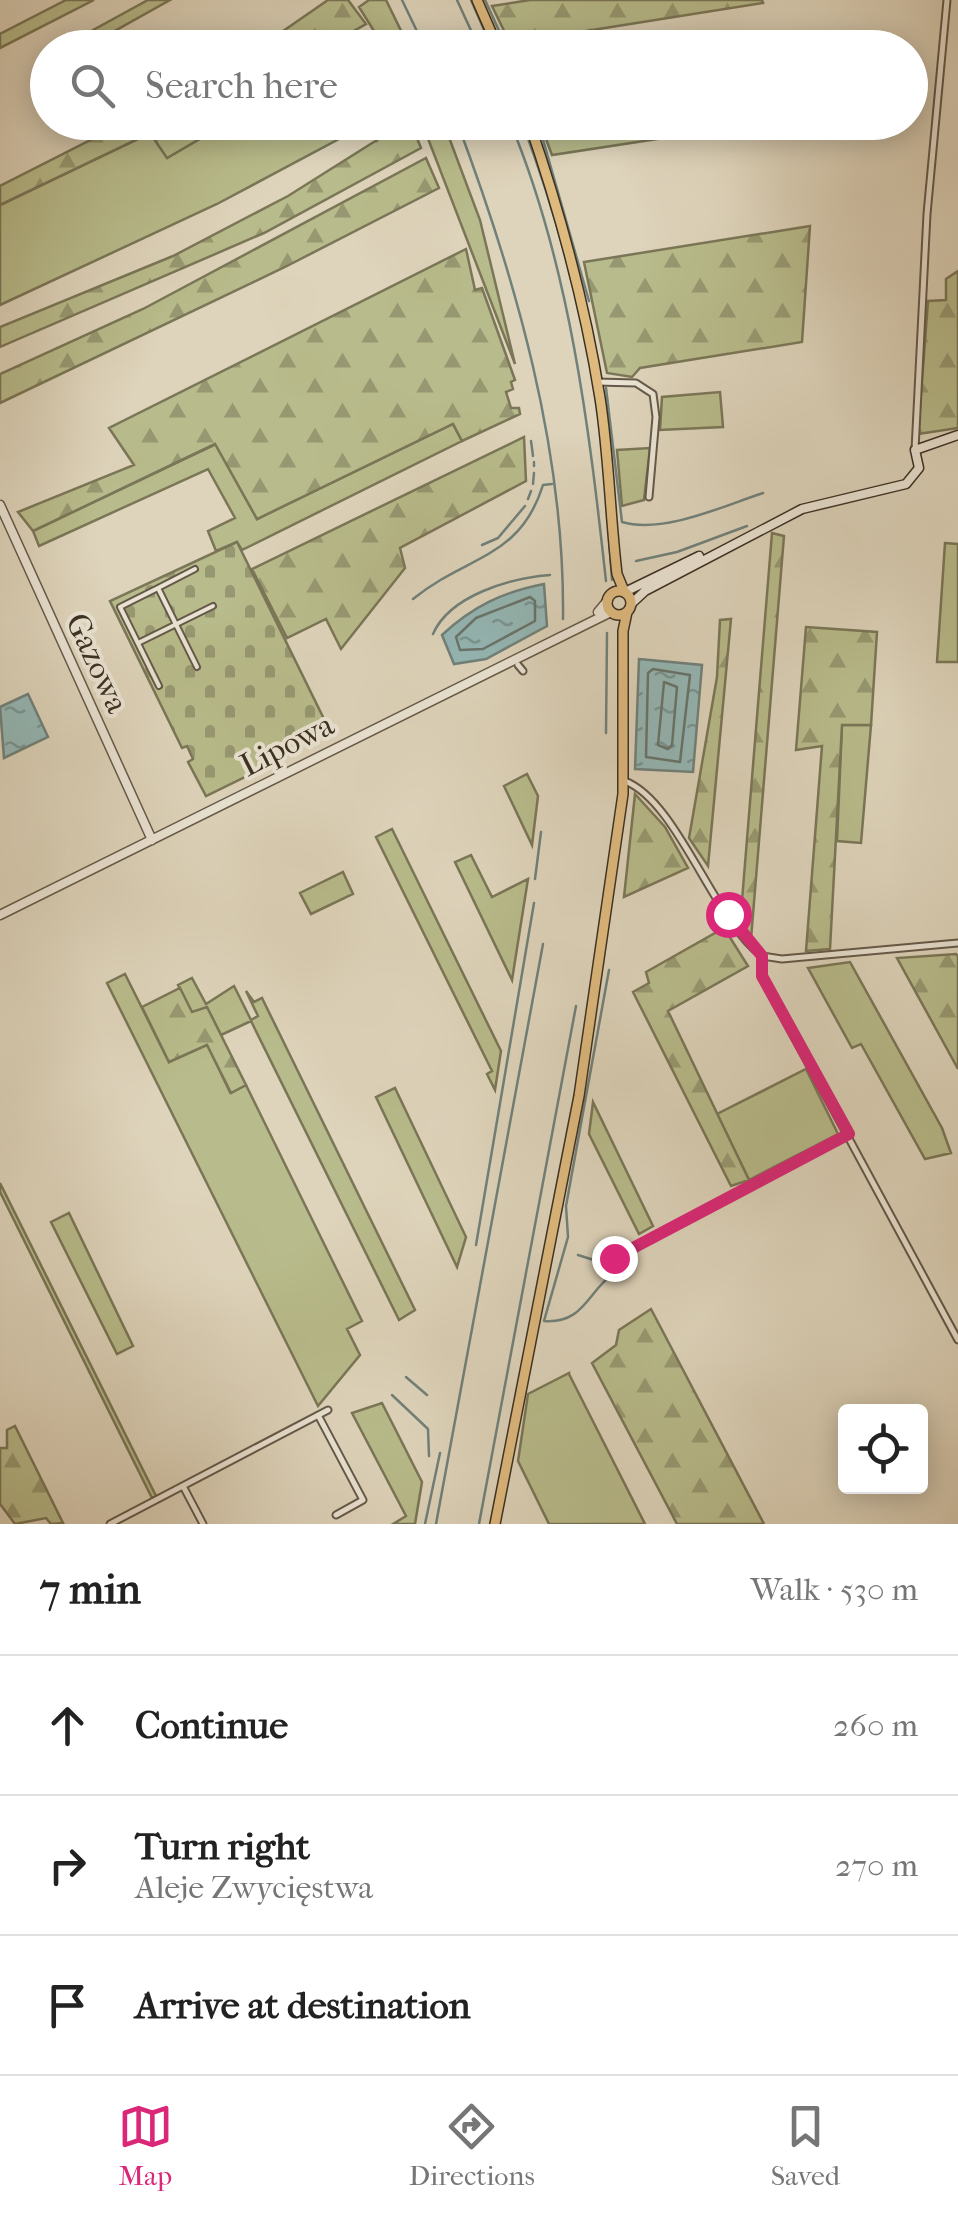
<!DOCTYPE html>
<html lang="en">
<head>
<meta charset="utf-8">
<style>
	:root { --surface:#fff; --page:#f2f2f2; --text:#222; --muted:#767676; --line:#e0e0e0; --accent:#db2777 }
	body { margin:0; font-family:"IM FELL French Canon",serif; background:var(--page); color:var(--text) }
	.controls { position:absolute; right:30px; bottom:30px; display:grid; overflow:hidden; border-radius:10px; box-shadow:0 5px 25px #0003 }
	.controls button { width:90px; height:90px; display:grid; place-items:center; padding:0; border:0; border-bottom:2px solid var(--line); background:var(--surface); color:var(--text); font:50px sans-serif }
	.stop { position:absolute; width:30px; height:30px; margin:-22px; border:8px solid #db2777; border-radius:50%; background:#fff }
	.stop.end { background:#db2777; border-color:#fff; box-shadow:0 2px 10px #0008 }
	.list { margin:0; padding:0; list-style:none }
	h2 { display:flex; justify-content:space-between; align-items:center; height:130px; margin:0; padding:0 40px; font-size:42px }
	h2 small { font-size:32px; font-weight:400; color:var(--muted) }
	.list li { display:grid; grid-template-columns:65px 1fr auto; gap:30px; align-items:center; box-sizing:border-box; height:140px; padding:0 40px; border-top:2px solid var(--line) }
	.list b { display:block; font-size:38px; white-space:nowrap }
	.list p { margin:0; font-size:32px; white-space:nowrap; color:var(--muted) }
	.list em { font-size:32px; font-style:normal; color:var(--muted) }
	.icon { flex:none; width:55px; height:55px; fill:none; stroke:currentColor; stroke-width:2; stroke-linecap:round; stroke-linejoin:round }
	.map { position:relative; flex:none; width:958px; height:1524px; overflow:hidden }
	.search { position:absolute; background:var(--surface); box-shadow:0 5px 25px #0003; left:30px; right:30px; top:30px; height:110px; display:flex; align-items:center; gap:25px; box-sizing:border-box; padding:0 35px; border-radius:55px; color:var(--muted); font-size:38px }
	.sheet { height:550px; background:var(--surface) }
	nav { display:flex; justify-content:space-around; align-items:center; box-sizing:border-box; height:140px; border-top:2px solid var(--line); background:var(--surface); font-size:28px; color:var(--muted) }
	nav a { display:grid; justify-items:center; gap:5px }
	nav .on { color:var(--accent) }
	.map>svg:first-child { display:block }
</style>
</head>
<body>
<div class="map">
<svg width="958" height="1524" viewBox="0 0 958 1524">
	<defs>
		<pattern id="forest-firs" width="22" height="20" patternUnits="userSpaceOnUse" patternTransform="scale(2.5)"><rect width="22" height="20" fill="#b8bb8b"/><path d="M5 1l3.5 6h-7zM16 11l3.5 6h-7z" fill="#979871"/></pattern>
		<pattern id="cemetery-stones" width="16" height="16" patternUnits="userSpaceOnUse" patternTransform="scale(2.5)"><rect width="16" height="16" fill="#b8bb8b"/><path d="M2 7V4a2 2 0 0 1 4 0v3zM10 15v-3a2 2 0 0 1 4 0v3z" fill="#979871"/></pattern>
		<pattern id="water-ripples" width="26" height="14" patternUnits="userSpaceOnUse" patternTransform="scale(2.5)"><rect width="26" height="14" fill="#94b7b5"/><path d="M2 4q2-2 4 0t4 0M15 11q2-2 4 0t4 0" fill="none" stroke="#7a9593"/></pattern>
	</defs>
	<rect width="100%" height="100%" fill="#ded4bb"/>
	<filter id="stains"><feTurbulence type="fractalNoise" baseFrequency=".002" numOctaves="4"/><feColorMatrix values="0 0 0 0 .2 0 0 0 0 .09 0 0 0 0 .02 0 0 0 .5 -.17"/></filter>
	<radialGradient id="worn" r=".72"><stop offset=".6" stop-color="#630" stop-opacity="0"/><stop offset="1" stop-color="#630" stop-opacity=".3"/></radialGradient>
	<path fill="#b8bb8b" stroke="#7a7657" stroke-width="2.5" d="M66 0H94L0 48V34Z
		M148 0H170L86 47H62Z
		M369 0H386L409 47H384L359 7Z
		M227 123H369L217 204 0 305V205L150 133 168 157Z
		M422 123H443L447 132 480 220 515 364Z
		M540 123V122L762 123 552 155Z
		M720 392 723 427 660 430 662 397Z
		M453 424 462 441 242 550 237 542 216 551 208 531 235 518 208 469 39 546 33 531 216 444 257 519Z
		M650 448 644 500 622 506 617 450Z
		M945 543 958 544V662H937Z
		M842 725H871L861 843 837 841Z
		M527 774 538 796 532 845 504 786Z
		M392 829 501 1051 495 1090 487 1074 492 1071 376 837Z
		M471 855 492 897 528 879 512 980 455 862Z
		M343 872 353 894 311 914 300 893Z
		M850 962 942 1128 951 1153 925 1159 861 1044 852 1048 808 968Z
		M125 974 169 1062 207 1044 230 1092 246 1085 362 1321 347 1329 360 1355 318 1406 107 983Z
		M192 978 206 1004 234 986 251 1020 258 1016 246 991 254 1002 262 998 415 1310 399 1320 251 1021 221 1035 207 1008 192 1013 178 985Z
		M806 1069 838 1134 749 1180 717 1114Z
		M395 1088 466 1237 457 1267 376 1097Z
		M593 1102 653 1226 639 1234 589 1134Z
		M0 1183 156 1496 152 1498 0 1192Z
		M69 1213 133 1346 117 1354 51 1222Z
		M569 1373V1374L645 1524H549L518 1461 528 1394Z
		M382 1403 422 1482 415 1524H393L406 1516 352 1413Z"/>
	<path fill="url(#forest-firs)" stroke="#7a7657" stroke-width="2.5" d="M328 0H348L366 24 325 47H260Z
		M530 0H762L763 3 510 43 492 6Z
		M126 122 227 123 167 158 150 133 0 205V186Z
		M404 123H411L421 148 264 233 0 347V327L173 256 288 196Z
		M426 158 439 188 285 267 0 403V374L143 309Z
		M810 226 802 342 640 368 632 377 607 373 584 262Z
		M466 249 475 290 482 288 515 380 511 382 513 389 506 392 511 408H519L520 414 462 441 453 424 257 519 215 444 33 531 18 512 134 465 109 428Z
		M958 271V428L918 434 928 301 946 300V279Z
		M524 437 526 481 400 548 405 568 341 649 326 619 287 638 252 569Z
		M772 533 784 536 751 939 740 925Z
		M731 619 708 866 689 838 717 677 720 620Z
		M806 627 877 632 871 725H842L830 949 806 951 822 746 796 750Z
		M635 794 665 827 688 868 624 897Z
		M724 928 748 966 668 1011 749 1180 731 1186 633 992 649 983 646 972Z
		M956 954 958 956V1069L897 958Z
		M180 988 192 1012 207 1007 246 1085 231 1093 207 1045 169 1062 142 1007Z
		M651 1309 764 1524H677L592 1363 616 1345 619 1330Z
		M15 1426 63 1523 51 1524 46 1518 15 1524 0 1504V1448H7V1430Z"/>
	<path fill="url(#cemetery-stones)" stroke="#7a7657" stroke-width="2.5" d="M237 542 324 719 286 757 206 796 188 762 193 759 187 746 182 748 110 601Z"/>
	<path fill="url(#water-ripples)" stroke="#70817b" stroke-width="2.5" d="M544 584 547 626 486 659 454 664 442 635C473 606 503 592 544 584Z
		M639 659 702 665 693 772 635 769Z
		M28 694 48 737 4 758 0 707Z"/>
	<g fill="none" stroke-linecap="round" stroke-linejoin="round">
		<path stroke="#68746c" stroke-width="2.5" d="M530 597 535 601V621L483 649 460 650 456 637 476 618Z
			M653 669 690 675 680 762 646 757 648 673Z
			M664 682 677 687 672 745 668 749 658 745Z"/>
		<path stroke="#70817b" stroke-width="2.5" d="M402 0 425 48
			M457 0 479 48
			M471 0 492 48
			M485 0 507 48
			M457 122C516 279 565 450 563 619
			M510 122C570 266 589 427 606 581
			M522 122C558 218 585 319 599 419 606 472 608 527 612 580
			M538 122 589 301
			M606 388 622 522C664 534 723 506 763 493
			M531 441 533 456
			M534 462V466
			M533 484 534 473
			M528 499 531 491
			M482 545 498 538 525 506
			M636 561 677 552 747 526
			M413 599C467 555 520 559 543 485L552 484
			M433 634C450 595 511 578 550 575
			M606 733 607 633
			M535 879 541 832
			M476 1245 534 903
			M578 1255 600 1262 614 1273C587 1292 584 1324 544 1321L568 1237 566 1206 609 970
			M406 1377 427 1395
			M392 1395 428 1429 429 1456
			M425 1524 440 1453
			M436 1524 543 944
			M479 1524 576 1006"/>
		<defs>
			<path id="pedestrian" d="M158 588 195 569
				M138 643 213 606
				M159 686 120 607 158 588 197 667"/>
			<path id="minor" d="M597 382 636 383 653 394 656 417 649 497
				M915 450 927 214 947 0
				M518 665 523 671
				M625 781C678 802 713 919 762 956L782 959 958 943
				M762 956 761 976 958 1340
				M614 1258 849 1133
				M318 1415 363 1500 336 1515
				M183 1486 203 1524
				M110 1524 328 1410"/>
			<path id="tertiary" d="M0 505 152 840
				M598 612 608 600
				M0 915 611 612"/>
			<path id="secondary" d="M625 592 699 556
				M631 604 645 591 802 509 906 484 919 468 915 450 958 435"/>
			<path id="trunk" d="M477 0 498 48
				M529 122C560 212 585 304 600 398 609 456 610 515 617 574L624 591
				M607 603a12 12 0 1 1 24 0a12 12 0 1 1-24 0Z
				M495 1524 579 1096 623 794V631L627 612"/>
		</defs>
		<use href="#pedestrian" stroke="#645949" stroke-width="8"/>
		<use href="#minor" stroke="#645949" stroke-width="9"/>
		<use href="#tertiary" stroke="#645949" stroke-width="11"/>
		<use href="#secondary" stroke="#3b3023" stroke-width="11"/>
		<use href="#trunk" stroke="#3b3023" stroke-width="12"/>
		<use href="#pedestrian" stroke="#eae3d3" stroke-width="4"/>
		<use href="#minor" stroke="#eae3d3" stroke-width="5"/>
		<use href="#tertiary" stroke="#eae3d3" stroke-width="8"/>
		<use href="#secondary" stroke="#eae3d3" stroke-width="8"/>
		<use href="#trunk" stroke="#dfba7e" stroke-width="9"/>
	</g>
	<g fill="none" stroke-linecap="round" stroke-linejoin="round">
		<path stroke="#db2777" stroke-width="12" d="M614 1258 849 1134 762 976V956L728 914"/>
	</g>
	<g text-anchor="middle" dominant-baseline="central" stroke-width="8" stroke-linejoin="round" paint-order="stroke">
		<g font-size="32" fill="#3b3023" stroke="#eae3d3">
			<text transform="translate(97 663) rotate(65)">Gazowa</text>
			<text transform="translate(287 745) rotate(-27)">Lipowa</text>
		</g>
	</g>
	<rect width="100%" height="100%" filter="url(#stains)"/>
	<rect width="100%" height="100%" fill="url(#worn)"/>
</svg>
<div class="controls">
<button><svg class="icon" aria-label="locate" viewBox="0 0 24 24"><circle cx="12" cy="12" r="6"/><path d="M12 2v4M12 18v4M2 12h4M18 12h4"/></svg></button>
</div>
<div class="stop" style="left:728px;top:914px"></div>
<div class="stop end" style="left:614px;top:1258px"></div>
<div class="search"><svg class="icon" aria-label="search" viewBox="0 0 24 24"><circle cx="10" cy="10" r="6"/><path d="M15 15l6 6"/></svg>Search here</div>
</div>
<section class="sheet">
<h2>7 min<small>Walk · 530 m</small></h2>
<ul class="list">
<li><svg class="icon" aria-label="ahead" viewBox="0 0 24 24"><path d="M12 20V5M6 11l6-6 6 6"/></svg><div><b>Continue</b></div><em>260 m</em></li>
<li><svg class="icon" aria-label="right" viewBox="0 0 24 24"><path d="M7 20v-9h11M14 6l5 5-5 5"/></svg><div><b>Turn right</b><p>Aleje Zwycięstwa</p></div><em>270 m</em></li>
<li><svg class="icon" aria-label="arrive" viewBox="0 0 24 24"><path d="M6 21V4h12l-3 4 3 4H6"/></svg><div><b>Arrive at destination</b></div></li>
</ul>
</section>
<nav>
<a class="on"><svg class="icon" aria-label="map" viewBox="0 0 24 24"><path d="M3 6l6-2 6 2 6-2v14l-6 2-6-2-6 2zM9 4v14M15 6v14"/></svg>Map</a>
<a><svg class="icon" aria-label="directions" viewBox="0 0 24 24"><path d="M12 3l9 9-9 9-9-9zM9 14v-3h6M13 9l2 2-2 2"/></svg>Directions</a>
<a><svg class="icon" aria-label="saved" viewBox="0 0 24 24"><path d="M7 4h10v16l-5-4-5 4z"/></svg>Saved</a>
</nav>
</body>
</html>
